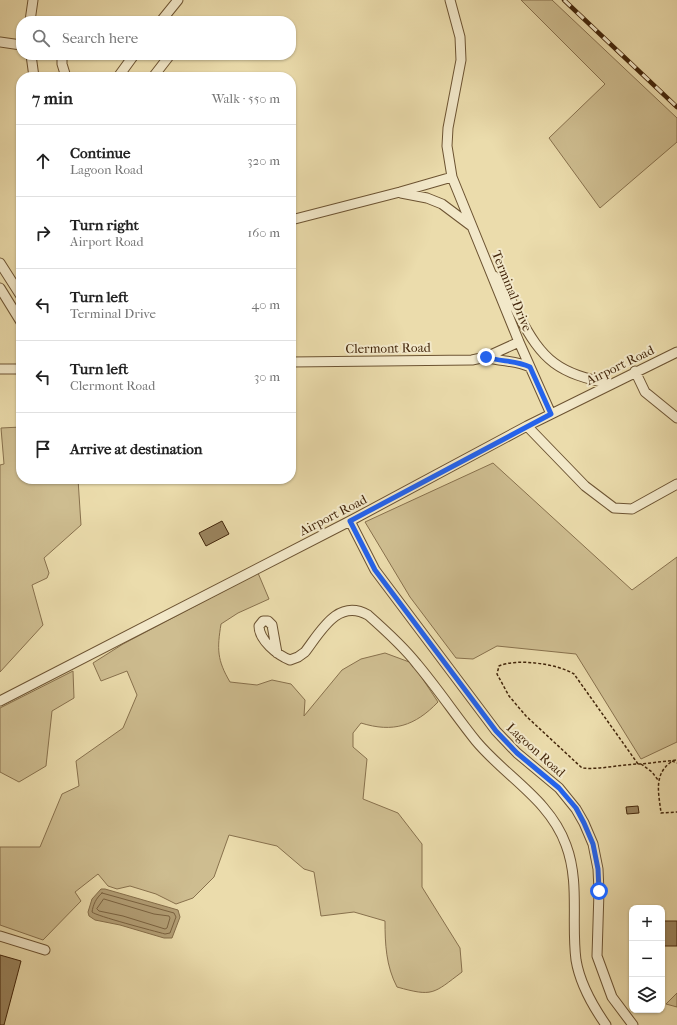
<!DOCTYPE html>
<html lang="en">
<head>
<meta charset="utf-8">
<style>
	:root { --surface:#fff; --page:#f6f6f6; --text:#222; --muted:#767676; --line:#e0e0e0 }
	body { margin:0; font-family:"IM FELL French Canon",serif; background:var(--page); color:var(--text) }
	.controls { position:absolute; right:12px; bottom:12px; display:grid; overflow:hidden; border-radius:8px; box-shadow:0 1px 3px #0004 }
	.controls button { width:36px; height:36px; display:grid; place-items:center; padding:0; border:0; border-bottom:1px solid var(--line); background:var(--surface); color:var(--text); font:20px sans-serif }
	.stop { position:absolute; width:12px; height:12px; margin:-9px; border:3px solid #2563eb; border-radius:50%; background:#fff }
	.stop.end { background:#2563eb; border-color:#fff; box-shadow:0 1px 4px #0008 }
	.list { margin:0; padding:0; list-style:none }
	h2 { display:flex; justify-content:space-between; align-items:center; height:52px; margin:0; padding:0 16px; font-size:17px }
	h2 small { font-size:13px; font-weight:400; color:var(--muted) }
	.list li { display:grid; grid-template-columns:26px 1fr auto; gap:12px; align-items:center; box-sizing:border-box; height:72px; padding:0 16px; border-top:1px solid var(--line) }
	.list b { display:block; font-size:15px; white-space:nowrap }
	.list p { margin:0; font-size:13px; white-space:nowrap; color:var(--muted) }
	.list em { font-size:13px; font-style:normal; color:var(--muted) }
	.icon { flex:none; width:22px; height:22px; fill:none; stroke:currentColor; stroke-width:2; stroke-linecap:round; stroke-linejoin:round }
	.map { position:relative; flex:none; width:677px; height:1025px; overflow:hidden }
	.search { position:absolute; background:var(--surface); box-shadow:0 1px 3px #0004; left:16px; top:16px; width:280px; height:44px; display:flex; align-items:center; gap:10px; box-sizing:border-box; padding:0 14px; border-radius:16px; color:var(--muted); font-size:15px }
	.panel { position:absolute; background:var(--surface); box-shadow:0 1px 3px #0004; left:16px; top:72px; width:280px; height:412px; border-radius:16px }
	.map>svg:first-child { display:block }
</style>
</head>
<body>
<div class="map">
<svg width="677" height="1025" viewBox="0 0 677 1025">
	<rect width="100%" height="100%" fill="#ebdcac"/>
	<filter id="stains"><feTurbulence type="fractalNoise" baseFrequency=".005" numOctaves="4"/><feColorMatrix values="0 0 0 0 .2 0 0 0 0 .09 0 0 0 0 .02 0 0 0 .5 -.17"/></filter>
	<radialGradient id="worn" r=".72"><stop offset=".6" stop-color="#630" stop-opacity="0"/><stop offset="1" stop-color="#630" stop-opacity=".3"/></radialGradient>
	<path fill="#cebd90" stroke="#88714d" d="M521 0H552L677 118V142L600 208 549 138 605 84Z
		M21 427V479H78L81 525 44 558 49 573 47 578 32 585 43 625 0 672V465L4 464 1 428Z
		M493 463 632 590 677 557V742L641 759 576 654 497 646 473 659 456 658 410 597 365 522Z
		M258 573 269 599 238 613 221 624C217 649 217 660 230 682L257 685 272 680 291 684 305 700 304 716 342 670 361 659 385 653 412 663 438 702C415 726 393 733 361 723L353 733V747L367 759 363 799 398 813 422 844V887L460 948 462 972C433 994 433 997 397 987 386 966 385 944 385 921L354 912 321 916 314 872 304 869 277 846 229 835 214 877 193 898 176 904 156 894 130 886 117 889 108 886 98 874 75 892 81 901 43 940 0 925V847H40L62 794 79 786 76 761 123 728 137 695 127 671 101 681 93 663 123 644Z
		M73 671 74 698 52 711 46 766 19 782 0 772V708Z
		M677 993V1007L666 1004Z"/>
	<path fill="#b29e75" stroke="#856e4a" d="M101 889H105L178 910 180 917 172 938H164L120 925 95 920 89 916 88 912 92 899Z"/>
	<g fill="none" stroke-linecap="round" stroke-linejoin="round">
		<path stroke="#7a6240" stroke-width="1" d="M102 893 174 913 176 917 170 933 165 934C154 931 96 916 92 912 93 905 96 898 102 893Z
			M104 899 154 914 169 916 170 918 167 928 165 929 123 916 99 911 97 909Z"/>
	</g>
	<path fill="#9a845e" stroke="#42250a" d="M222 521 229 534 206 546 199 533Z
		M638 806 639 813 627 814 626 807Z
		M662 921H677V946H662Z
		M0 955 21 961 4 1025H0Z"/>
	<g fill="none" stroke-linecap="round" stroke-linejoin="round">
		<defs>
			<path id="minor" d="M450 0 460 37 461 60 448 128 447 146 452 177 519 342 551 414
				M30 21 33 0
				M161 21 178 0
				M0 42 21 45
				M31 55 34 77
				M62 55V64L66 77
				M118 77 134 55
				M153 77 170 55
				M401 193 427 198 442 204 470 225
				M291 220 400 192 452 177
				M0 263 21 296
				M494 276C505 287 511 300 518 314 543 362 558 373 611 384
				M0 288 21 322
				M486 357C501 362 515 360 530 367
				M291 362 472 360 486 357 519 342
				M0 369H21
				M635 371 645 392 677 418
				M527 426 585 486 614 508 632 509 677 484
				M350 521 375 570 496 731 517 753 559 788 576 809 584 823 593 844 598 869 599 891 597 956 612 997 633 1025
				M277 653 272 625 268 621H263L259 626C259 640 277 655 290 660L298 657 305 652C321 631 338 598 368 615 385 630 403 646 417 664 438 689 456 716 476 741 506 777 550 800 566 845 580 882 571 922 576 960 580 984 592 1005 606 1025
				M0 701 350 521 527 426 677 352
				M0 936 45 950"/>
		</defs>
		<use href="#minor" stroke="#6c5332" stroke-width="11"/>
		<path stroke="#42250a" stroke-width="1.5" stroke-dasharray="3 2" stroke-linecap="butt" d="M672 761 677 763
			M671 762C653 775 659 794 661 813L677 812
			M638 764 574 674C558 664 517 658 499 666L497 674 509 696 526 716 582 768C601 770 621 764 641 764L677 760
			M641 764 652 772 658 780"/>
		<use href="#minor" stroke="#f2e8c9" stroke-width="9"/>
		<defs>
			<path id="rail" d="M564 0 677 107"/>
		</defs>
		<use href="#rail" stroke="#42250a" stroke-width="4.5"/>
		<use href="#rail" stroke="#f2e8c9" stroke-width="3" stroke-dasharray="9" stroke-linecap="butt"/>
	</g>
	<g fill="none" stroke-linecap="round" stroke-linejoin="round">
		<path stroke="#2563eb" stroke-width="5" d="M486 357C501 362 515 360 530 367L551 414 350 521 375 570 496 731 517 753 559 788 576 808 584 823 593 844 598 869 599 891"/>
	</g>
	<g text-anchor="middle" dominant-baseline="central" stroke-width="4" stroke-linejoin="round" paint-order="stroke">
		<g font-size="13" fill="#42250a" stroke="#f2e8c9">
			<text transform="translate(512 291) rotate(68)">Terminal Drive</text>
			<text transform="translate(388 348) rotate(-1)">Clermont Road</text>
			<text transform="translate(620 365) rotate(-26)">Airport Road</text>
			<text transform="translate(333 515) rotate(-27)">Airport Road</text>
			<text transform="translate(536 750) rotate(42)">Lagoon Road</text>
		</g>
	</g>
	<rect width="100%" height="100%" filter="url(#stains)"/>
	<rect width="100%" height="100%" fill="url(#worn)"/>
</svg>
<div class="controls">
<button>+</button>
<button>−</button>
<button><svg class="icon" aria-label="layers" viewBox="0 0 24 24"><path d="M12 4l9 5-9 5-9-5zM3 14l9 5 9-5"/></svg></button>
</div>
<div class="stop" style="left:599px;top:891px"></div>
<div class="stop end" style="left:486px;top:357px"></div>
<div class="search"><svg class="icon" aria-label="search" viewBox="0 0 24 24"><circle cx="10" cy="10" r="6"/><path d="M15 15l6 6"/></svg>Search here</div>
<section class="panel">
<h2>7 min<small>Walk · 550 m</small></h2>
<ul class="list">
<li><svg class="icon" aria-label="ahead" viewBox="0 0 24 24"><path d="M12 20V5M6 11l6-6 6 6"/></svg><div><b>Continue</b><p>Lagoon Road</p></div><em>320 m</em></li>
<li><svg class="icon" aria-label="right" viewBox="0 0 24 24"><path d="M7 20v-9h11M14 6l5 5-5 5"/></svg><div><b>Turn right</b><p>Airport Road</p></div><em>160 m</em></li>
<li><svg class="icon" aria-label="left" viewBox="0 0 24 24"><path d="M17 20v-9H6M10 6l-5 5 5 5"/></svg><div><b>Turn left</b><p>Terminal Drive</p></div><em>40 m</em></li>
<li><svg class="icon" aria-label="left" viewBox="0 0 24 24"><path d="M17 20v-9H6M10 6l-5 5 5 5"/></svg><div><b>Turn left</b><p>Clermont Road</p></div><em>30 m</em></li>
<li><svg class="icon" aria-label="arrive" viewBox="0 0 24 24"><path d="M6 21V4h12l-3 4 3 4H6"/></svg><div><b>Arrive at destination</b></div></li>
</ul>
</section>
</div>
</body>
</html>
